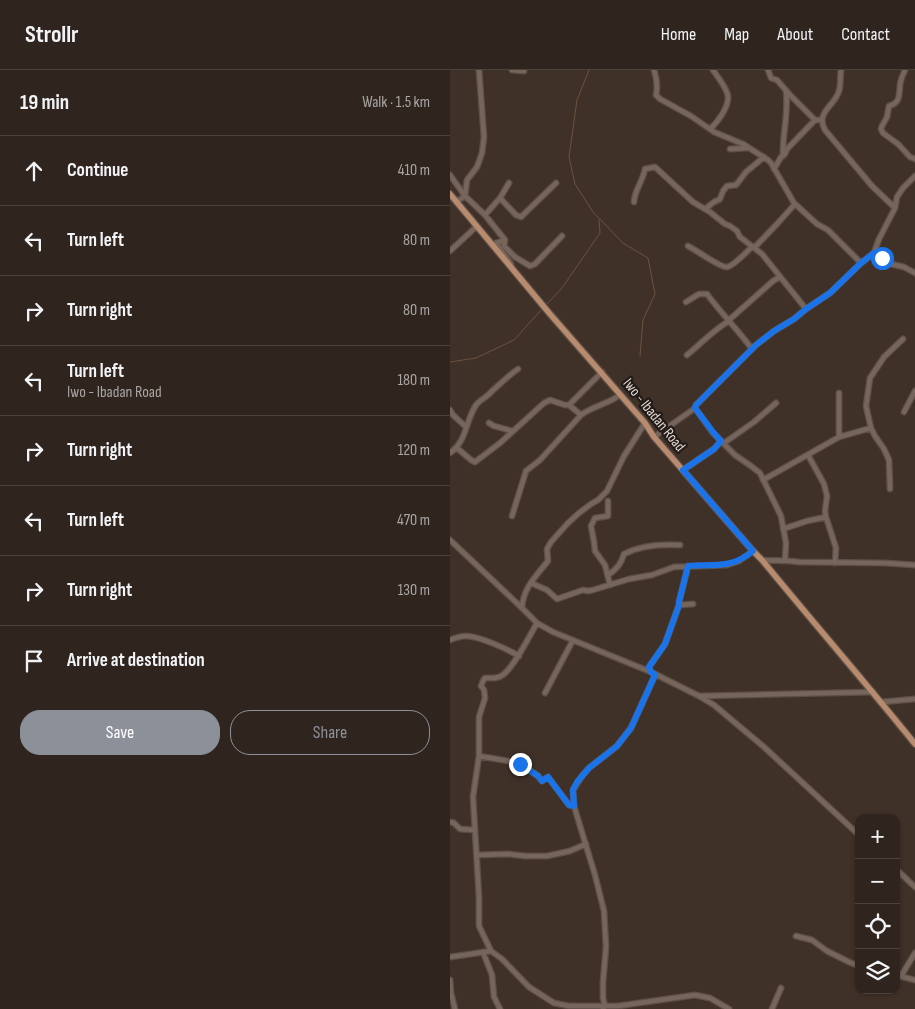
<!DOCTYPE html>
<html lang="en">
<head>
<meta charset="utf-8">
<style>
	:root { --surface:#30251e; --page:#3c312b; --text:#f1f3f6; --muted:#a8a5a4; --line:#4b423c; --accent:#8c9099 }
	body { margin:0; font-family:"Sofia Sans Condensed",sans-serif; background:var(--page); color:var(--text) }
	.controls { position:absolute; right:15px; bottom:15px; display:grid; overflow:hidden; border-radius:10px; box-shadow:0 1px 4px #0004 }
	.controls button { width:45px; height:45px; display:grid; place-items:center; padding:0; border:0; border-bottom:1px solid var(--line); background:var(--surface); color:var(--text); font:25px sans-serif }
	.stop { position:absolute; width:15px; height:15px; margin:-11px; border:4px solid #1a73e8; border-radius:50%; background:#fff }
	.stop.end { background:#1a73e8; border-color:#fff; box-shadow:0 1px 5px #0008 }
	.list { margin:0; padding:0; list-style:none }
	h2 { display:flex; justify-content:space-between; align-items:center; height:65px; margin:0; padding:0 20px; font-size:21px }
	h2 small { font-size:16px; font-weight:400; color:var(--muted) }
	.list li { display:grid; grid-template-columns:32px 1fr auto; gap:15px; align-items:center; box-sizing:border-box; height:70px; padding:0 20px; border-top:1px solid var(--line) }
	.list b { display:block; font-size:19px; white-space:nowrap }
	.list p { margin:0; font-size:16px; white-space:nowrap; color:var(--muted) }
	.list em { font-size:16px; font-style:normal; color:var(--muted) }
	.actions { display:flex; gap:10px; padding:15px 20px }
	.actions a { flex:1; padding:11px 0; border:1px solid var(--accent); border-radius:20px; text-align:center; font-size:18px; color:var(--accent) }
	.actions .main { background:var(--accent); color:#fff }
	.icon { flex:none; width:28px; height:28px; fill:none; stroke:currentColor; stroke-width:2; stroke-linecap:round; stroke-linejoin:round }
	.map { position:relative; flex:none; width:465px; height:939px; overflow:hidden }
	header { display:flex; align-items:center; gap:30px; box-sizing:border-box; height:70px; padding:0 25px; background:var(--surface); border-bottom:1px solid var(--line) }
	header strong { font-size:24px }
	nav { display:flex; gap:28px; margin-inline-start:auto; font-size:18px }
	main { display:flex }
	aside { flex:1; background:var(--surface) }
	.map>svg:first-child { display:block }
</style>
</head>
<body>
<header>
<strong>Strollr</strong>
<nav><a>Home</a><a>Map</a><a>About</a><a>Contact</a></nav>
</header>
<main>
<aside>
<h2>19 min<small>Walk · 1.5 km</small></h2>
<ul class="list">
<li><svg class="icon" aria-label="ahead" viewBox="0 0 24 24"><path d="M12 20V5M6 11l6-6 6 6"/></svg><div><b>Continue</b></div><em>410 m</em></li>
<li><svg class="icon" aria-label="left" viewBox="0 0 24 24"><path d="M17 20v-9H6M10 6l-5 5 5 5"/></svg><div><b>Turn left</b></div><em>80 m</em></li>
<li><svg class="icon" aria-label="right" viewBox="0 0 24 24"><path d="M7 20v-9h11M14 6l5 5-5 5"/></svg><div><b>Turn right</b></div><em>80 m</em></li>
<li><svg class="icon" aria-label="left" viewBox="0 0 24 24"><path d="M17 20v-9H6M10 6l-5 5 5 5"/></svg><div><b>Turn left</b><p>Iwo - Ibadan Road</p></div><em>180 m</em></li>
<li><svg class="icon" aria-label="right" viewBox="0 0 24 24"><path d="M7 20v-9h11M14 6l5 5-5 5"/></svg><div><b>Turn right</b></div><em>120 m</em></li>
<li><svg class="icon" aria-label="left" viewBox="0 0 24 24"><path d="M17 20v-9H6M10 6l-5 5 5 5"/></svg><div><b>Turn left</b></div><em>470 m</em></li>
<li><svg class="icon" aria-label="right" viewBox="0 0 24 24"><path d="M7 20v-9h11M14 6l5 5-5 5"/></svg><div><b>Turn right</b></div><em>130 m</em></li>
<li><svg class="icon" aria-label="arrive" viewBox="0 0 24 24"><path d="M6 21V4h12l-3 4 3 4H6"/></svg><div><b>Arrive at destination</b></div></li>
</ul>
<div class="actions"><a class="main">Save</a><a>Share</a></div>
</aside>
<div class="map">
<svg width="465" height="939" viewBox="0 0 465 939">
	<rect width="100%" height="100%" fill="#403128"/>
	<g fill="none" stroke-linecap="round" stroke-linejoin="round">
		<path stroke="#6b523f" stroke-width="1" d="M139 0 127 30 119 87 125 114 143 142 173 173 198 188 205 224 193 250 190 286
			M96 235 112 218 150 163 149 150
			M0 292 26 288 64 270 93 238"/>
		<defs>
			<path id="minor" d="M62 0 74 1
				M204 0C207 9 208 16 206 25L210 29 241 46 264 62 293 74 318 90 321 93 344 133 367 154 378 160 411 193
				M318 0 321 8 327 10 341 26 365 50
				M391 0C390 6 391 15 389 21 385 36 365 42 375 60L422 116 445 138
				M455 0C453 5 450 10 450 16 449 26 450 33 439 36L437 47 432 56 431 59 433 63 448 74 460 87 465 89
				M260 59C267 53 278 38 278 28 279 21 267 6 263 0
				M280 79 298 78
				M333 86C332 65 339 43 336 21
				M324 99 331 87 335 84 337 79 365 50H371
				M0 105 15 126 35 145 55 170
				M50 128 66 145 71 147 106 113
				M6 132 15 126 17 110 27 97 32 83 34 67 29 0
				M184 132C184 121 193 111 195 99L205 97 243 132 260 142 275 154 280 156 287 161 290 167 312 184 356 239
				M255 139 264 132 270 129 273 121 277 116 286 115 296 102 314 87
				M35 145 50 128 59 113
				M238 176C246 180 271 198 277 197 284 196 296 182 302 177
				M304 178 327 154 345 134
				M0 181 27 156
				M424 183 441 194 454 197 465 203
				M61 194 46 173 55 170 54 176 65 187 80 196 85 194 112 166
				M236 232 249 224H257C271 243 288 260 302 279
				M279 250 323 211 330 207
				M237 285C252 273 262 261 279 251
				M119 335 131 345
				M245 338 263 363 285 385 301 396 310 403 331 446 336 473 335 490
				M0 340 3 345 16 357
				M454 342 465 321
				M39 353 44 356 62 361
				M204 367 245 338 246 335 306 275 324 261 344 249 356 239 380 223 411 193 424 183 429 169 445 138 447 127 453 118 465 106
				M389 367V323
				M274 373 304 352 326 333
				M7 378 21 390 25 392 50 373 94 333 100 330 115 335H119L152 302
				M0 383C17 371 15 352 26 335 30 330 37 327 41 322 50 314 58 306 68 299
				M358 385 374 414 377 426 375 441 376 447 386 478 385 493
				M233 400 264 379 271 371
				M313 410 389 367 421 358
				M440 419 439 390 434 379 425 366 421 358 416 336 420 308 434 287 453 269
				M158 431V446L145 448 141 456 144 472 145 481 155 495 160 515
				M62 446 76 401 90 390 131 345C143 336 158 334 170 325
				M333 459 357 451 376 447
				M0 470 72 538 87 553 103 562 201 602 249 626 264 635 314 677 409 765
				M312 490C324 491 336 490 349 492L435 493 465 495
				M158 505C167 499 171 494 174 484 191 475 211 474 230 475
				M81 513 97 520 107 529 133 520 138 521 143 520 179 509 202 505 224 497 277 495 289 491 303 481
				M229 535 243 534
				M72 538C73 518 86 506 98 491L97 479 101 472 118 453 129 443 141 434 148 430 157 421 174 386 195 353
				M0 570C5 568 11 566 16 566 29 566 57 579 69 586
				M201 602 199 597 215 574 229 535V532L238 496
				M95 623 123 570
				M250 626 423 622
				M431 632 465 629
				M29 686 64 692 70 694 88 706 92 711 98 707 119 735 124 736
				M0 752 4 753 10 759 25 760
				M27 785 58 784 75 786H97L120 781 136 774
				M446 799 465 817
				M346 866 362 870 377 881 399 892 409 896
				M41 881 52 889 79 917 104 933 119 936H168L245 925 260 928 279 939
				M33 882 42 905 44 927 50 939
				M0 887 41 881 29 856V827L23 727 29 686V647L35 628 34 620 31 616 33 611 35 608C41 608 46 609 51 606 62 601 80 565 87 553
				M446 905 465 910
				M451 906 465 883
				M0 910 1 923 5 939
				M153 939 155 936 153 928V912L156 877 154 841 145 805 124 736 123 720 132 706 139 698 167 676 181 658 205 605
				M322 939 331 918"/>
			<path id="major" d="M0 124 100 244 195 353 204 367 303 481 312 490C362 551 415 612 465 674"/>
		</defs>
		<use href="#minor" stroke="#5b4f47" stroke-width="7"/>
		<use href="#major" stroke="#5b4f47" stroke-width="8"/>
		<use href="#minor" stroke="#76655b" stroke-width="4.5"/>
		<use href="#major" stroke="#b98b6e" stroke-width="5.5"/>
	</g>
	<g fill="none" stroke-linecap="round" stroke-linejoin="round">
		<path stroke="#1a73e8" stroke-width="6" d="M70 694 88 706 92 711 98 707 119 735 124 736 123 720 127 712 139 698 167 676 181 658 205 605 201 602 199 597 215 574 229 535V532L238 496C265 494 281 499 303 481L233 400 264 379 271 371 263 362 245 338 246 335 306 275 324 261 344 249 356 239 380 223 411 193 424 183 432 188"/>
	</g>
	<g text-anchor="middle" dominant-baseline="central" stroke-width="4.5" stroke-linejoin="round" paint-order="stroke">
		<g font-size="15" fill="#e3d9d3" stroke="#221b17">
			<text transform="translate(204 345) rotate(51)">Iwo - Ibadan Road</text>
		</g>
	</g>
</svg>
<div class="controls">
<button>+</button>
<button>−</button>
<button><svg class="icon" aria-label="locate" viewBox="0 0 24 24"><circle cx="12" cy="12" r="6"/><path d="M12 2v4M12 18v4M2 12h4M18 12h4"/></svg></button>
<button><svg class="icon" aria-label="layers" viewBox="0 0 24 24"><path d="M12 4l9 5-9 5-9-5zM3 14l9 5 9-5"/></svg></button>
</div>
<div class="stop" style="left:432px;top:188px"></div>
<div class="stop end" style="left:70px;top:694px"></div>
</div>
</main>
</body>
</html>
